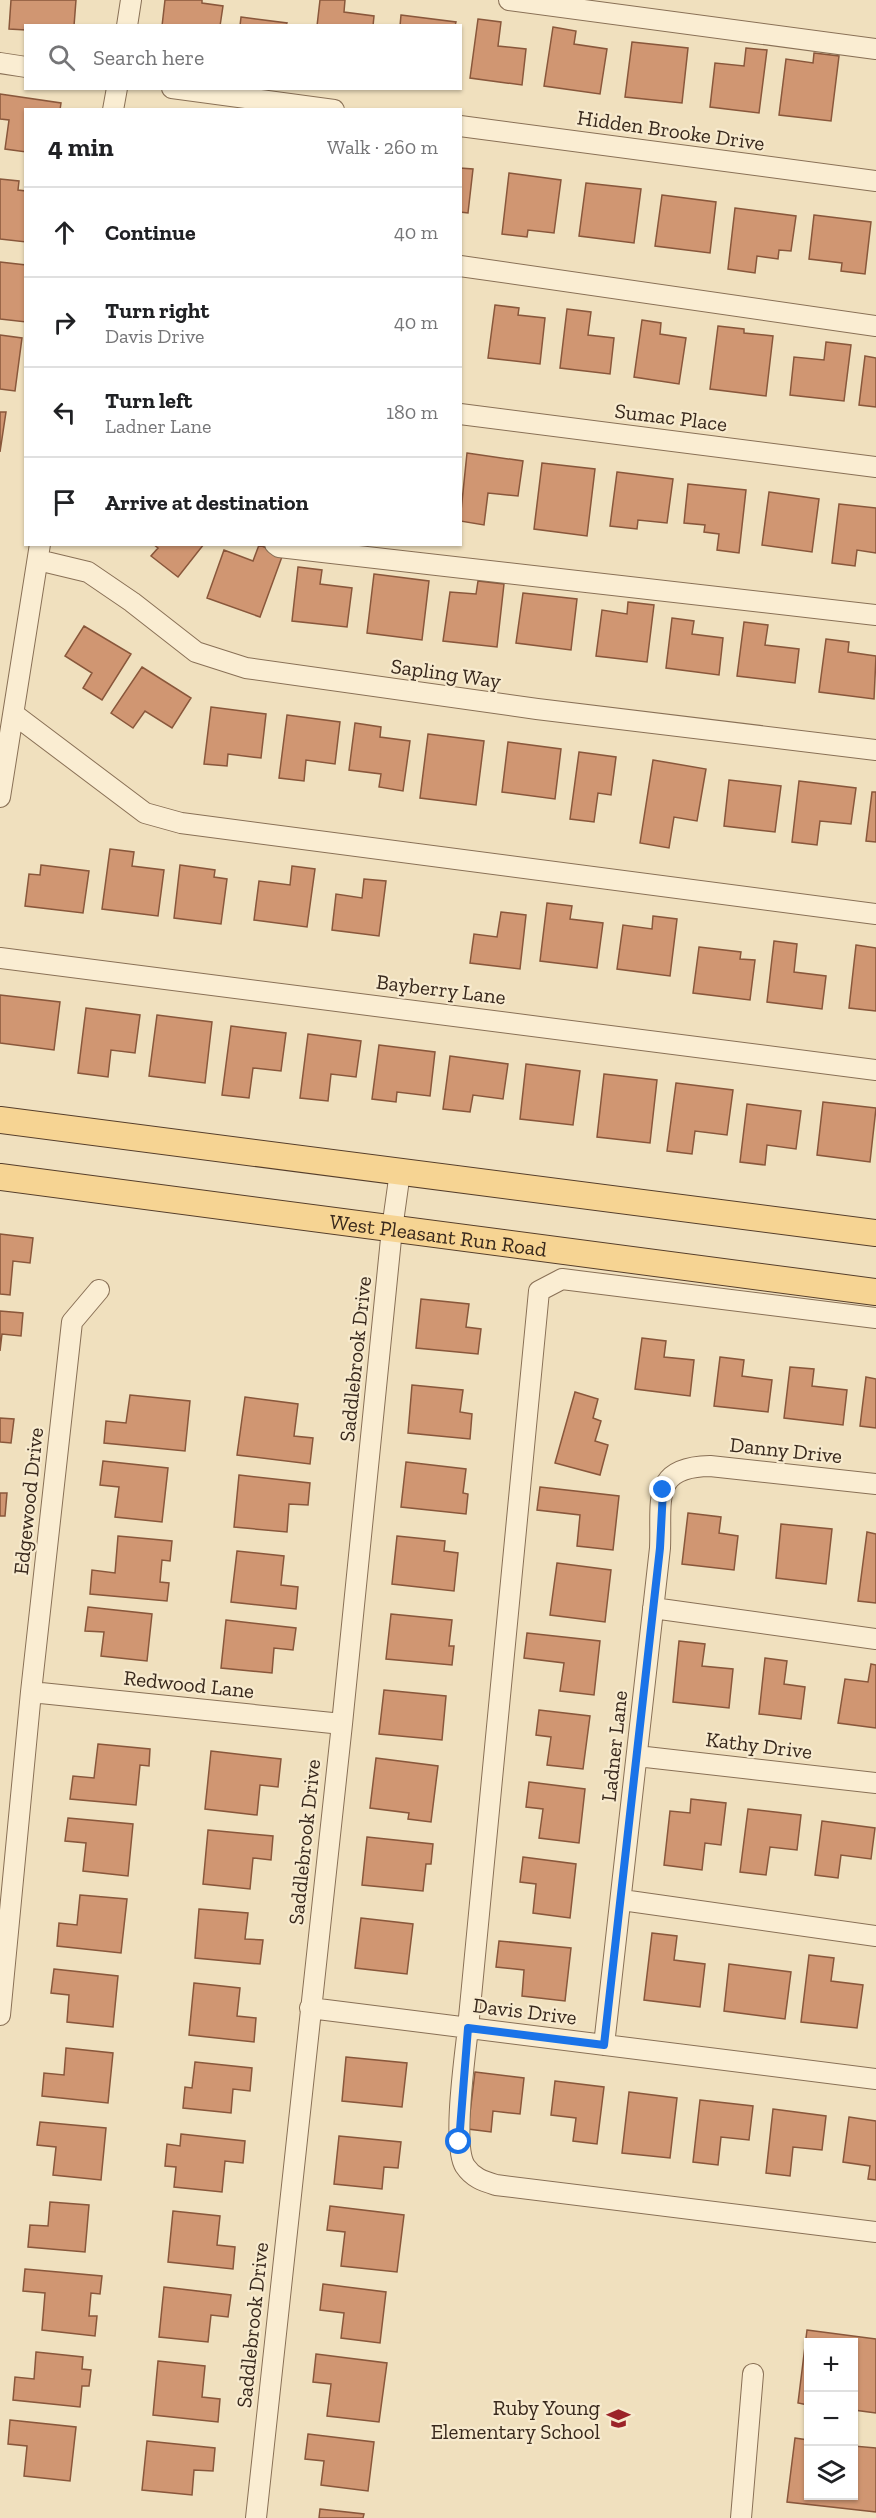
<!DOCTYPE html>
<html lang="en">
<head>
<meta charset="utf-8">
<style>
	:root { --surface:#fff; --page:#f2f2f2; --text:#202124; --muted:#757577; --line:#e0e0e0 }
	body { margin:0; font-family:"Zilla Slab",serif; background:var(--page); color:var(--text) }
	.controls { position:absolute; right:18px; bottom:18px; display:grid; overflow:hidden; border-radius:0px; box-shadow:0 2px 4px #0004 }
	.controls button { width:54px; height:54px; display:grid; place-items:center; padding:0; border:0; border-bottom:2px solid var(--line); background:var(--surface); color:var(--text); font:30px sans-serif }
	.stop { position:absolute; width:18px; height:18px; margin:-14px; border:4px solid #1a73e8; border-radius:50%; background:#fff }
	.stop.end { background:#1a73e8; border-color:#fff; box-shadow:0 2px 6px #0008 }
	.list { margin:0; padding:0; list-style:none }
	h2 { display:flex; justify-content:space-between; align-items:center; height:78px; margin:0; padding:0 24px; font-size:26px }
	h2 small { font-size:20px; font-weight:400; color:var(--muted) }
	.list li { display:grid; grid-template-columns:39px 1fr auto; gap:18px; align-items:center; box-sizing:border-box; height:90px; padding:0 24px; border-top:2px solid var(--line) }
	.list b { display:block; font-size:22px; white-space:nowrap }
	.list p { margin:0; font-size:20px; white-space:nowrap; color:var(--muted) }
	.list em { font-size:20px; font-style:normal; color:var(--muted) }
	.icon { flex:none; width:33px; height:33px; fill:none; stroke:currentColor; stroke-width:2; stroke-linecap:round; stroke-linejoin:round }
	.map { position:relative; flex:none; width:876px; height:2518px; overflow:hidden }
	.search { position:absolute; background:var(--surface); box-shadow:0 2px 4px #0004; left:24px; top:24px; width:438px; height:66px; display:flex; align-items:center; gap:15px; box-sizing:border-box; padding:0 21px; border-radius:0px; color:var(--muted); font-size:22px }
	.panel { position:absolute; background:var(--surface); box-shadow:0 2px 4px #0004; left:24px; top:108px; width:438px; height:438px; border-radius:0px }
	.map>svg:first-child { display:block }
</style>
</head>
<body>
<div class="map">
<svg width="876" height="2518" viewBox="0 0 876 2518">
	<rect width="100%" height="100%" fill="#f0e0be"/>
	<path fill="#d09672" stroke="#89573b" stroke-width="1.5" d="M11 0H76L74 26H26V30L9 29Z
		M165 0H202V3L223 6 220 26H162Z
		M320 0H345L344 12 374 16 373 26H317Z
		M401 15 456 22 455 26H400Z
		M241 17 287 23 286 26H240Z
		M478 19 501 22 498 46 526 49 522 85 470 78Z
		M553 27 576 31 574 44 607 49 600 94 544 86Z
		M632 42 688 48 682 103 625 97Z
		M746 48 767 50 759 113 710 107 715 63 744 66Z
		M814 53 839 56 831 121 779 115 786 59 813 63Z
		M0 94 61 103 60 110H26V152L5 149 9 120 0 119Z
		M460 168 473 169 468 213 460 212Z
		M509 173 561 180 554 233 528 230 527 237 502 234Z
		M0 179 19 181 18 190 26 191V242L0 239Z
		M586 183 641 189 634 243 579 236Z
		M662 195 716 202 710 253 655 246Z
		M735 208 796 216 791 251 779 250 778 259 757 256 755 273 728 269Z
		M814 215 871 222 865 274 841 271 842 263 809 259Z
		M0 262 26 265V322L0 319Z
		M495 305 519 308 518 315 545 318 540 364 488 358Z
		M567 309 591 312 588 335 614 338 610 374 560 368Z
		M642 320 661 323 660 334 686 338 679 384 634 377Z
		M718 326 744 329V333L773 336 766 396 710 389Z
		M0 335 22 338 15 391 0 389Z
		M826 342 851 345 844 401 790 395 794 357 824 360Z
		M865 356 876 358V407L859 405Z
		M0 412H6L0 452Z
		M467 453 523 461 518 496 488 493 484 525 460 521Z
		M542 463 595 469 587 536 534 529Z
		M617 472 673 479 667 523 638 520 637 529 610 526Z
		M688 484 746 490 739 553 717 550 719 534 704 532 705 525 684 523Z
		M769 492 819 499 812 552 762 545Z
		M839 504 876 508V553L857 550 855 566 832 563Z
		M153 544H204L178 577 151 556 158 548Z
		M259 545 283 554 260 617 207 598 224 550 253 561Z
		M298 567 322 570 320 584 352 588 347 627 292 621Z
		M374 574 429 581 422 640 367 633Z
		M478 581 504 584 497 647 443 641 450 592 476 594Z
		M523 593 577 599 571 650 516 643Z
		M628 602 654 605 647 662 596 656 602 610 627 614Z
		M672 618 694 621 692 634 723 638 719 675 666 668Z
		M744 622 768 625 765 645 799 649 795 683 737 676Z
		M84 626 131 654 102 700 83 688 92 673 65 656Z
		M826 639 849 642 848 652 876 656 874 699 819 692Z
		M142 667 191 698 172 728 145 711 133 728 111 713Z
		M211 707 266 714 261 758 228 754 227 766 204 764Z
		M287 715 340 722 335 764 306 760 304 781 279 778Z
		M355 723 381 727 380 737 410 741 403 791 379 787 381 774 349 770Z
		M428 734 484 741 476 805 420 798Z
		M508 742 561 749 555 799 502 792Z
		M579 752 616 757 611 795 598 793 594 822 570 819Z
		M653 760 706 769 697 821 674 817 669 848 640 843Z
		M729 780 781 786 775 832 724 826Z
		M799 781 856 788 851 824 820 821 817 845 792 842Z
		M872 792H876V842L866 841Z
		M110 849 134 852 132 866 164 870 158 916 102 909Z
		M41 865 89 871 83 913 25 906 29 874 40 875Z
		M180 865 215 870 214 877 227 879 221 924 174 918Z
		M292 866 315 869 307 927 254 920 259 881 290 885Z
		M364 879 386 881 379 936 332 930 336 894 362 898Z
		M547 903 572 906 570 919 603 923 597 968 540 961Z
		M501 912 526 915 520 969 470 963 474 934 497 937Z
		M653 916 677 919 670 976 617 969 623 925 652 929Z
		M774 941 797 944 794 972 826 976 822 1009 767 1002Z
		M856 945 876 948V1011L849 1008Z
		M699 947 741 952 740 959 755 960 750 1000 693 993Z
		M0 995 60 1002 54 1050 0 1043Z
		M86 1008 140 1015 135 1053 111 1050 108 1077 78 1073Z
		M157 1015 212 1022 205 1083 149 1076Z
		M231 1026 286 1033 281 1071 253 1068 249 1098 222 1095Z
		M308 1034 361 1041 356 1077 331 1074 328 1101 300 1098Z
		M379 1045 435 1052 430 1096 397 1092 396 1102 372 1099Z
		M450 1056 508 1064 503 1099 473 1095 470 1112 443 1109Z
		M526 1064 580 1071 573 1125 520 1119Z
		M604 1074 657 1080 650 1143 597 1137Z
		M676 1083 733 1090 727 1135 695 1131 692 1154 667 1151Z
		M823 1102 876 1108 870 1162 817 1155Z
		M747 1104 801 1111 796 1149 767 1145 765 1165 740 1162Z
		M0 1234 33 1238 30 1263 13 1261 10 1295 0 1294Z
		M421 1299 469 1304 466 1327 481 1329 478 1354 416 1348Z
		M0 1311 23 1313 21 1336 2 1334 0 1351Z
		M642 1338 666 1341 664 1357 694 1360 690 1396 635 1389Z
		M720 1357 744 1360 742 1376 772 1380 768 1412 714 1406Z
		M790 1367 814 1369 812 1386 847 1390 843 1425 784 1418Z
		M866 1377 876 1379V1428L860 1426Z
		M412 1385 463 1390 460 1412 472 1414 470 1439 408 1433Z
		M575 1392 598 1399 593 1418 601 1421 595 1441 608 1445 600 1475 555 1463Z
		M130 1395 190 1401 185 1451 104 1443 106 1421 126 1423Z
		M245 1397 298 1404 294 1436 313 1438 310 1464 237 1455Z
		M0 1418 14 1419 11 1443 0 1442Z
		M103 1461 168 1468 162 1522 115 1517 119 1487 100 1485Z
		M406 1462 466 1469 463 1493 468 1494 466 1514 401 1507Z
		M239 1475 310 1483 308 1505 289 1504 287 1532 234 1527Z
		M540 1487 619 1496 613 1550 577 1546 580 1515 537 1510Z
		M0 1493H7L5 1516H0Z
		M688 1513 721 1517 719 1533 738 1536 734 1570 682 1564Z
		M781 1524 832 1529 826 1584 776 1578Z
		M867 1532 876 1534V1603L858 1601Z
		M118 1536 172 1541 170 1561 162 1560 160 1582 169 1583 167 1601 90 1594 92 1570 115 1573Z
		M397 1536 445 1541 444 1551 458 1553 454 1591 392 1584Z
		M237 1551 284 1556 281 1585 298 1587 296 1609 231 1602Z
		M557 1563 611 1570 605 1622 550 1615Z
		M88 1607 152 1614 147 1661 101 1656 104 1632 85 1631Z
		M391 1614 452 1620 449 1646H454L452 1665 386 1659Z
		M226 1620 296 1628 293 1650 274 1648 272 1673 221 1668Z
		M527 1633 600 1641 594 1695 560 1691 564 1663 524 1658Z
		M679 1641 705 1644 702 1666 733 1669 729 1708 673 1702Z
		M765 1658 787 1661 784 1684 805 1687 801 1719 759 1714Z
		M871 1664 876 1665V1728L838 1723 845 1679 868 1682Z
		M384 1690 446 1696 442 1740 379 1734Z
		M539 1710 590 1716 583 1769 547 1765 551 1737 536 1735Z
		M98 1744 150 1749 149 1766 140 1765 136 1805 70 1799 73 1776 94 1778Z
		M211 1751 281 1759 278 1787 260 1785 257 1815 205 1809Z
		M376 1758 438 1766 431 1822 408 1819 409 1813 370 1808Z
		M529 1782 585 1789 579 1843 539 1838 543 1809 526 1807Z
		M691 1799 726 1803 721 1845 705 1843 702 1870 664 1865 670 1811 690 1813Z
		M748 1809 801 1815 797 1850 770 1847 766 1875 740 1872Z
		M68 1818 133 1824 128 1876 83 1871 86 1843 65 1841Z
		M822 1821 875 1828 871 1859 841 1855 838 1878 815 1875Z
		M208 1830 273 1836 271 1860 253 1858 250 1889 203 1884Z
		M367 1837 433 1844 431 1864H426L423 1891 362 1885Z
		M523 1857 576 1864 570 1918 533 1913 536 1884 520 1882Z
		M80 1895 127 1899 121 1953 57 1946 59 1923 77 1925Z
		M199 1909 248 1913 245 1939 263 1940 260 1964 195 1958Z
		M361 1918 413 1924 407 1974 355 1968Z
		M652 1933 677 1936 674 1960 705 1964 700 2007 644 2000Z
		M499 1941 571 1948 565 2001 522 1996 524 1970 496 1967Z
		M809 1955 834 1958 831 1981 863 1985 857 2028 801 2022Z
		M729 1964 791 1972 785 2019 724 2011Z
		M54 1969 118 1976 113 2027 67 2022 69 1995 51 1993Z
		M194 1983 240 1988 237 2016 256 2018 254 2042 189 2035Z
		M66 2048 113 2053 108 2103 42 2096 44 2073 64 2075Z
		M346 2057 407 2063 402 2107 342 2101Z
		M195 2062 252 2068 250 2091 233 2089 231 2113 183 2108 185 2087 192 2088Z
		M475 2072 524 2078 520 2114 493 2111 491 2132 468 2129Z
		M555 2081 604 2087 597 2144 573 2141 576 2118 551 2115Z
		M629 2092 677 2098 670 2158 622 2153Z
		M700 2100 753 2106 749 2140 721 2137 718 2165 693 2162Z
		M773 2109 826 2116 822 2150 793 2147 790 2176 766 2173Z
		M849 2117 876 2121V2180L868 2179 870 2166 843 2162Z
		M40 2122 106 2128 101 2180 53 2175 56 2147 37 2145Z
		M181 2134 245 2141 243 2163 225 2161 222 2192 174 2187 176 2167 165 2166 167 2144 180 2146Z
		M339 2136 401 2142 398 2168 384 2167 382 2189 334 2184Z
		M50 2202 89 2205 85 2252 28 2247 30 2225 48 2226Z
		M330 2206 404 2215 397 2272 341 2266 345 2232 327 2230Z
		M173 2211 220 2216 217 2245 235 2247 233 2269 168 2262Z
		M25 2269 102 2276 100 2294 91 2293 89 2316H97L95 2336 42 2330 45 2293 23 2291Z
		M323 2284 386 2292 380 2343 341 2338 344 2313 320 2310Z
		M164 2287 231 2295 228 2317 211 2315 208 2342 159 2337Z
		M807 2330 876 2339V2413L854 2410V2342H808V2405L798 2403Z
		M36 2352 83 2357 82 2369 91 2370 89 2386H82L80 2407 13 2400 15 2377 34 2379Z
		M316 2354 387 2363 379 2422 327 2416 331 2384 313 2382Z
		M158 2361 205 2366 202 2397 220 2399 218 2422 153 2415Z
		M10 2420 76 2427 70 2481 24 2476 27 2446 8 2444Z
		M308 2434 374 2442 368 2491 321 2485 324 2461 305 2459Z
		M795 2438 808 2440V2496H854V2446L876 2448V2512L787 2502Z
		M147 2441 215 2448 213 2471 194 2470 192 2495 142 2490Z
		M320 2509 364 2514 363 2518H319Z"/>
	<g fill="none" stroke-linecap="round" stroke-linejoin="round">
		<defs>
			<path id="minor" d="M509 0 876 49
				M127 26 131 0
				M0 63 26 67
				M172 88 334 110
				M113 110 117 88
				M460 126 876 181
				M460 266 876 326
				M460 414 876 467
				M275 544 279 547 876 615
				M38 560 88 572 132 602 196 652 246 668 537 709 876 750
				M15 715 145 813 181 823 876 914
				M0 797 40 544
				M0 958 876 1070
				M876 1318 562 1279 539 1291 468 2028C465 2056 452 2145 465 2166 473 2178 483 2181 496 2185L876 2232
				M653 1608 876 1639
				M31 1692 342 1724
				M637 1756 876 1783
				M622 1900 876 1936
				M310 2008 876 2079
				M0 2015 31 1692 72 1322 99 1290
				M604 2045 660 1548C662 1501 650 1467 710 1466L876 1484
				M256 2518 342 1724 392 1229 400 1172
				M741 2518 753 2374"/>
			<g id="major">
				<path d="M0 1120 876 1233"/>
				<path id="s1" d="M0 1177 876 1292"/>
			</g>
		</defs>
		<use href="#minor" stroke="#897056" stroke-width="22"/>
		<use href="#major" stroke="#563e2b" stroke-width="28"/>
		<use href="#minor" stroke="#faedd2" stroke-width="20"/>
		<use href="#major" stroke="#f6d493" stroke-width="26"/>
	</g>
	<g fill="none" stroke-linecap="round" stroke-linejoin="round">
		<path stroke="#1a73e8" stroke-width="8" d="M459 2142 468 2028 604 2045 660 1548 663 1490"/>
	</g>
	<defs>
		<symbol id="school-bare" viewBox="-9 -9 18 18"><path d="M0-5L7-2L0 1L-7-2ZM-4 1L0 2.5L4 1V4Q0 6-4 4Z" fill="#9b2328" stroke="#f7eace" stroke-width="2.5" paint-order="stroke"/></symbol>
	</defs>
	<g fill-rule="evenodd">
		<use href="#school-bare" x="602" y="2402" width="33" height="33"/>
	</g>
	<g text-anchor="middle" dominant-baseline="central" stroke-width="4.5" stroke-linejoin="round" paint-order="stroke">
		<g font-size="21" fill="#38281c" stroke="#f7eace">
			<text transform="translate(671 130) rotate(8)">Hidden Brooke Drive</text>
			<text transform="translate(671 417) rotate(7)">Sumac Place</text>
			<text transform="translate(446 673) rotate(8)">Sapling Way</text>
			<text transform="translate(441 989) rotate(7)">Bayberry Lane</text>
			<text stroke="none"><textPath href="#s1" startOffset="442">West Pleasant Run Road</textPath></text>
			<text transform="translate(355 1359) rotate(-84)">Saddlebrook Drive</text>
			<text transform="translate(786 1450) rotate(6)">Danny Drive</text>
			<text transform="translate(28 1501) rotate(-84)">Edgewood Drive</text>
			<text transform="translate(189 1684) rotate(6)">Redwood Lane</text>
			<text transform="translate(759 1745) rotate(7)">Kathy Drive</text>
			<text transform="translate(614 1746) rotate(-84)">Ladner Lane</text>
			<text transform="translate(304 1842) rotate(-84)">Saddlebrook Drive</text>
			<text transform="translate(525 2011) rotate(7)">Davis Drive</text>
			<text transform="translate(252 2325) rotate(-84)">Saddlebrook Drive</text>
		</g>
		<g font-size="21" fill="#38281c" stroke="#f7eace" text-anchor="end">
			<text x="600" y="2407">Ruby Young<tspan x="600" dy="24">Elementary School</tspan></text>
		</g>
	</g>
</svg>
<div class="controls">
<button>+</button>
<button>−</button>
<button><svg class="icon" aria-label="layers" viewBox="0 0 24 24"><path d="M12 4l9 5-9 5-9-5zM3 14l9 5 9-5"/></svg></button>
</div>
<div class="stop" style="left:459px;top:2142px"></div>
<div class="stop end" style="left:663px;top:1490px"></div>
<div class="search"><svg class="icon" aria-label="search" viewBox="0 0 24 24"><circle cx="10" cy="10" r="6"/><path d="M15 15l6 6"/></svg>Search here</div>
<section class="panel">
<h2>4 min<small>Walk · 260 m</small></h2>
<ul class="list">
<li><svg class="icon" aria-label="ahead" viewBox="0 0 24 24"><path d="M12 20V5M6 11l6-6 6 6"/></svg><div><b>Continue</b></div><em>40 m</em></li>
<li><svg class="icon" aria-label="right" viewBox="0 0 24 24"><path d="M7 20v-9h11M14 6l5 5-5 5"/></svg><div><b>Turn right</b><p>Davis Drive</p></div><em>40 m</em></li>
<li><svg class="icon" aria-label="left" viewBox="0 0 24 24"><path d="M17 20v-9H6M10 6l-5 5 5 5"/></svg><div><b>Turn left</b><p>Ladner Lane</p></div><em>180 m</em></li>
<li><svg class="icon" aria-label="arrive" viewBox="0 0 24 24"><path d="M6 21V4h12l-3 4 3 4H6"/></svg><div><b>Arrive at destination</b></div></li>
</ul>
</section>
</div>
</body>
</html>
